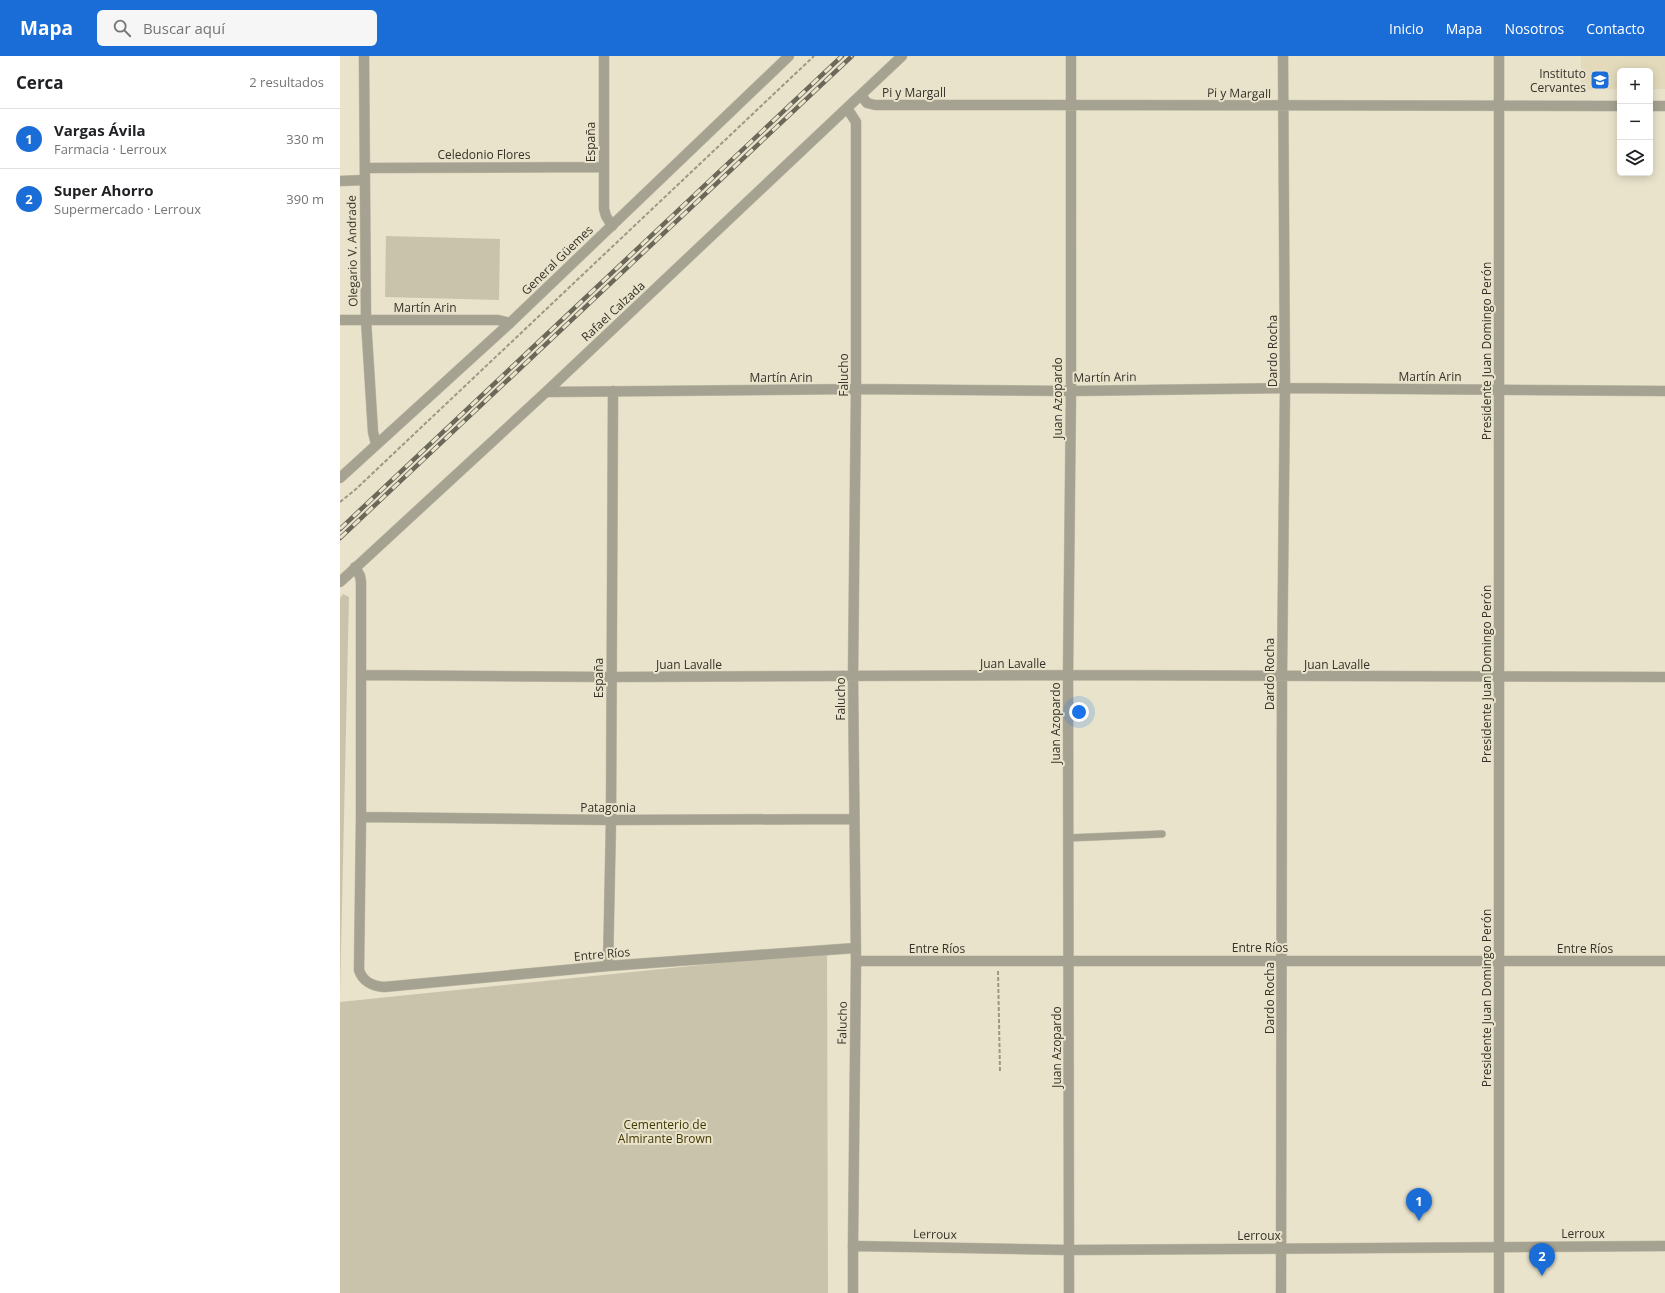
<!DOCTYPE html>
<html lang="es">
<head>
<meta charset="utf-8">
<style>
	:root { --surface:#fff; --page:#f6f6f6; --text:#202124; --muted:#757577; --line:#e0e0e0; --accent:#1a6dd7 }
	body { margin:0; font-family:"Open Sans",sans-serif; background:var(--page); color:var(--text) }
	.controls { position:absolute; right:12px; top:12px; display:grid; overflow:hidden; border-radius:6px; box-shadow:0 2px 10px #0003 }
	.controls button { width:36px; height:36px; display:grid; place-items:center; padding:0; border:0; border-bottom:1px solid var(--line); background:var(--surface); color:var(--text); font:20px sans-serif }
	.you { position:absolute; left:739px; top:656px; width:14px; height:14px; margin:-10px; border:3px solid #fff; border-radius:50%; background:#1a73e8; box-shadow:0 0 0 6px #1a73e833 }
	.badge { display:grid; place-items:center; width:26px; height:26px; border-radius:50%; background:var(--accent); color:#fff; font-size:13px; font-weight:700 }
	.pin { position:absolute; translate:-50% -33px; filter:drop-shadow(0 1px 2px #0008) }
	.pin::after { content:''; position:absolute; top:21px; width:14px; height:12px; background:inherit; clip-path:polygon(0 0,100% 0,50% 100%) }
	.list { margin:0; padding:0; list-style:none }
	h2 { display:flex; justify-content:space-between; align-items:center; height:52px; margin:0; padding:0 16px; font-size:17px }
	h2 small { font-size:13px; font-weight:400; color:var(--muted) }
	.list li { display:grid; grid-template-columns:26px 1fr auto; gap:12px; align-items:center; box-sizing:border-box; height:60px; padding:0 16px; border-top:1px solid var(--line) }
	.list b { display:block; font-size:15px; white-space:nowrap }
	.list p { margin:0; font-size:13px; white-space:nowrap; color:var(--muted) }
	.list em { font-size:13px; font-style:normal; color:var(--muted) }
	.icon { flex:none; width:22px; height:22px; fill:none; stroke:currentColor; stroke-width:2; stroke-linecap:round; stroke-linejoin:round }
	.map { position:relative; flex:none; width:1325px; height:1237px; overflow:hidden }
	header { display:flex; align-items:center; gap:24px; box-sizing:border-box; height:56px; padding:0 20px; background:var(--accent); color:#fff }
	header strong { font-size:19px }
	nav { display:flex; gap:22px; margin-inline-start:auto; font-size:14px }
	.search { width:280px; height:36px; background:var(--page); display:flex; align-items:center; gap:10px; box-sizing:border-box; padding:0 14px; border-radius:6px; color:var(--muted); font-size:15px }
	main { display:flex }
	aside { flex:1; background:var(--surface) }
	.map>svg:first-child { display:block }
</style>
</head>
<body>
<header>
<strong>Mapa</strong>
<div class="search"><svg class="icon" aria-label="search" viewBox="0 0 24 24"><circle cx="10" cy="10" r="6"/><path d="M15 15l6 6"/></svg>Buscar aquí</div>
<nav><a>Inicio</a><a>Mapa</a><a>Nosotros</a><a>Contacto</a></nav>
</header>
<main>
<aside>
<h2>Cerca<small>2 resultados</small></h2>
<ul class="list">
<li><span class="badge">1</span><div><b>Vargas Ávila</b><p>Farmacia · Lerroux</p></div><em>330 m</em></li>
<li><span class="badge">2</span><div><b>Super Ahorro</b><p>Supermercado · Lerroux</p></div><em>390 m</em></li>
</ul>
</aside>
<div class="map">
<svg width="1325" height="1237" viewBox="0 0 1325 1237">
	<rect width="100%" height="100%" fill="#e9e3cb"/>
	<path fill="#e3dabb" d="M1241 0H1325V33H1310V15H1280V33L1241 34Z"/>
	<path fill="#cac3ac" d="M46 180 160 183 159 244 45 241Z
		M3 538 9 541 0 938V542Z
		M487 896 488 1237H0V946Z"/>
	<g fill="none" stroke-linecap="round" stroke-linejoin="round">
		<defs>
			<path id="service" d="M728 782 822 778"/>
			<path id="minor" d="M24 0 26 264 33 376 36 388
				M264 0V153L266 160 272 170
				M521 39 527 47 535 49C783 48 1032 50 1280 50
				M1310 50H1325
				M507 52 516 66V333L513 621 516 905 513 1190
				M25 112 263 111
				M0 125 24 124
				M0 264H158L170 267
				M206 336 516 333 731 335 945 332 1325 335
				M15 511 20 520 21 526V761L19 914C23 926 32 930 44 931L268 910 515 892
				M0 526 206 336 562 0
				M22 619 271 621 728 619 1325 621
				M21 761 271 764 514 763
				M516 905H1325
				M268 910 271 764 273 335
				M729 1237 728 619 731 335V0
				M941 1237 942 621 945 332 943 0"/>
			<path id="tertiary" d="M0 422 170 267 449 0
				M513 1237V1190L729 1194 1325 1190
				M1159 1237V0"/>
		</defs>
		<use href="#service" stroke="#c5c0ab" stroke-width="8"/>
		<use href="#minor" stroke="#c5c0ab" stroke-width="11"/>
		<use href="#tertiary" stroke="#c5c0ab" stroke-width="11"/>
		<path stroke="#9c9886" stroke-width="2" stroke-dasharray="4 2" stroke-linecap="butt" d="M0 446 16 433 474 0
			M658 915 660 1016"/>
		<use href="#service" stroke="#a6a291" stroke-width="7"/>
		<use href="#minor" stroke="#a6a291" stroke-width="10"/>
		<use href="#tertiary" stroke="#a6a291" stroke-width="10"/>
		<defs>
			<path id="rail" d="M0 473 502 0
				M0 482 512 0"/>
		</defs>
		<use href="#rail" stroke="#6b6759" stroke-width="4.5"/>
		<use href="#rail" stroke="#e9e3cb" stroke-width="3" stroke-dasharray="9" stroke-linecap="butt"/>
	</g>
	<defs>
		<symbol id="school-square" viewBox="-11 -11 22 22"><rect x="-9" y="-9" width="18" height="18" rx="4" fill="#1a6dd7" stroke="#e9e3cb"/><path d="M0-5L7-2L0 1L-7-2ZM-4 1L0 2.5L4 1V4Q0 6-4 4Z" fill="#fff"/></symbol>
	</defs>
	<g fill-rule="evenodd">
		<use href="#school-square" x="1249" y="13" width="22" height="22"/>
	</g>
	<g text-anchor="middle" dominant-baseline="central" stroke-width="4" stroke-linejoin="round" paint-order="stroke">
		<g font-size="12" fill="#353229" stroke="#e9e3cb" text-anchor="end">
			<text x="1246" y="17">Instituto<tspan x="1246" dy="14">Cervantes</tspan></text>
		</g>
		<g font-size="12" fill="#353229" stroke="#e9e3cb">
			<text x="574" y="36">Pi y Margall</text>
			<text transform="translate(899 37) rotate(1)">Pi y Margall</text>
			<text transform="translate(250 86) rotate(-90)">España</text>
			<text x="144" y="98">Celedonio Flores</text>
			<text transform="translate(12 195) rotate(-91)">Olegario V. Andrade</text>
			<text transform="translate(217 204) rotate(-44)">General Güemes</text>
			<text x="85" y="251">Martín Arin</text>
			<text transform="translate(273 255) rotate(-43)">Rafael Calzada</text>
			<text transform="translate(932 295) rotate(-90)">Dardo Rocha</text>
			<text transform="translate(1146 295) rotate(-90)">Presidente Juan Domingo Perón</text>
			<text transform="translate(503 319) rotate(-90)">Falucho</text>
			<text x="1090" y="320">Martín Arin</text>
			<text x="441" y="321">Martín Arin</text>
			<text transform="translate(765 321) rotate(-1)">Martín Arin</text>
			<text transform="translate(717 342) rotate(-90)">Juan Azopardo</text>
			<text x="673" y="607">Juan Lavalle</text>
			<text x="349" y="608">Juan Lavalle</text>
			<text x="997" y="608">Juan Lavalle</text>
			<text transform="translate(929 618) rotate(-90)">Dardo Rocha</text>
			<text transform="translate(1146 618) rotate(-90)">Presidente Juan Domingo Perón</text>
			<text transform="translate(258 622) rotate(-90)">España</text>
			<text transform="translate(500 643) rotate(-90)">Falucho</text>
			<text transform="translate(715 667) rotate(-90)">Juan Azopardo</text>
			<text x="268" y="751">Patagonia</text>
			<text x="920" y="891">Entre Ríos</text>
			<text x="597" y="892">Entre Ríos</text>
			<text x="1245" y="892">Entre Ríos</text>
			<text transform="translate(262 898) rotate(-5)">Entre Ríos</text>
			<text transform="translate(929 942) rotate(-90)">Dardo Rocha</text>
			<text transform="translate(1146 942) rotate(-90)">Presidente Juan Domingo Perón</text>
			<text transform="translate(502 967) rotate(-89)">Falucho</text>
			<text transform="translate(716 991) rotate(-90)">Juan Azopardo</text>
			<text x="1243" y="1177">Lerroux</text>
			<text transform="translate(595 1178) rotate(1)">Lerroux</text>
			<text x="919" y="1179">Lerroux</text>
		</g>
		<g font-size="12" fill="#433702" stroke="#e9e3cb">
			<text x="325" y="1068">Cementerio de<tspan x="325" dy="14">Almirante Brown</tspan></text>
		</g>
	</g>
</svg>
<div class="controls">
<button>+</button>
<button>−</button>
<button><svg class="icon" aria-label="layers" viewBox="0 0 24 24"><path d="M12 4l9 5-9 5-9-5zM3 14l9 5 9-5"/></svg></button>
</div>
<div class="you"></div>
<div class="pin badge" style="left:1079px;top:1165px">1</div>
<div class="pin badge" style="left:1202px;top:1220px">2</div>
</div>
</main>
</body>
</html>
